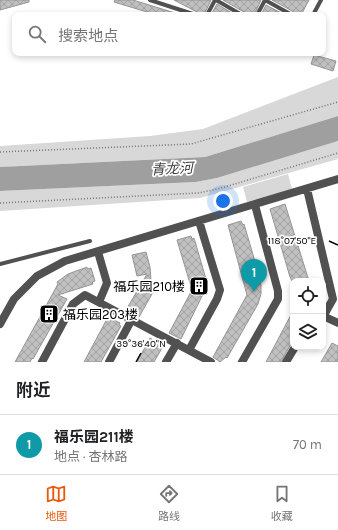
<!DOCTYPE html>
<html lang="zh">
<head>
<meta charset="utf-8">
<style>
	:root { --surface:#fff; --page:#f2f2f2; --text:#202124; --muted:#757577; --line:#e0e0e0; --accent:#ea580c }
	body { margin:0; font-family:Karla,"Noto Sans SC",sans-serif; background:var(--page); color:var(--text) }
	.controls { position:absolute; right:12px; bottom:12px; display:grid; overflow:hidden; border-radius:8px; box-shadow:0 2px 6px #0003 }
	.controls button { width:36px; height:36px; display:grid; place-items:center; padding:0; border:0; border-bottom:1px solid var(--line); background:var(--surface); color:var(--text); font:20px sans-serif }
	.you { position:absolute; left:223px; top:201px; width:14px; height:14px; margin:-10px; border:3px solid #fff; border-radius:50%; background:#1a73e8; box-shadow:0 0 0 6px #1a73e833 }
	.badge { display:grid; place-items:center; width:26px; height:26px; border-radius:50%; background:var(--accent); color:#fff; font-size:13px; font-weight:700 }
	.pin { position:absolute; translate:-50% -33px; filter:drop-shadow(0 1px 2px #0008) }
	.pin::after { content:''; position:absolute; top:21px; width:14px; height:12px; background:inherit; clip-path:polygon(0 0,100% 0,50% 100%) }
	.list { margin:0; padding:0; list-style:none }
	h2 { display:flex; justify-content:space-between; align-items:center; height:52px; margin:0; padding:0 16px; font-size:17px }
	h2 small { font-size:13px; font-weight:400; color:var(--muted) }
	.list li { display:grid; grid-template-columns:26px 1fr auto; gap:12px; align-items:center; box-sizing:border-box; height:60px; padding:0 16px; border-top:1px solid var(--line) }
	.list b { display:block; font-size:15px; white-space:nowrap }
	.list p { margin:0; font-size:13px; white-space:nowrap; color:var(--muted) }
	.list em { font-size:13px; font-style:normal; color:var(--muted) }
	.icon { flex:none; width:22px; height:22px; fill:none; stroke:currentColor; stroke-width:2; stroke-linecap:round; stroke-linejoin:round }
	.map { position:relative; flex:none; width:338px; height:362px; overflow:hidden }
	.search { position:absolute; background:var(--surface); box-shadow:0 2px 6px #0003; left:12px; right:12px; top:12px; height:44px; display:flex; align-items:center; gap:10px; box-sizing:border-box; padding:0 14px; border-radius:8px; color:var(--muted); font-size:15px }
	.sheet { height:112px; background:var(--surface) }
	nav { display:flex; justify-content:space-around; align-items:center; box-sizing:border-box; height:56px; border-top:1px solid var(--line); background:var(--surface); font-size:11px; color:var(--muted) }
	nav a { display:grid; justify-items:center; gap:2px }
	nav .on { color:var(--accent) }
	.map>svg:first-child { display:block }
</style>
</head>
<body>
<div class="map">
<svg width="338" height="362" viewBox="0 0 338 362">
	<defs>
		<pattern id="building-cross-hatch" width="8" height="8" patternUnits="userSpaceOnUse"><rect width="8" height="8" fill="#c0c0c0"/><path d="M0 0l8 8M0 8l8-8" fill="none" stroke="#a3a3a3"/></pattern>
	</defs>
	<rect width="100%" height="100%" fill="#fff"/>
	<path fill="#d8d8d8" d="M338 77V116L205 157 0 167V146L150 136 203 129Z
		M338 141V159L200 198 0 211V191L196 182 217 178Z
		M288 174 292 189 247 202 243 187Z"/>
	<path fill="#9f9f9f" d="M338 116V141L217 178 196 182 0 191V167L205 157Z"/>
	<path fill="url(#building-cross-hatch)" stroke="#959595" d="M0 0H29V2L0 10Z
		M115 0H133L175 13V15H157L114 2Z
		M174 0H211L204 15H199L197 12Z
		M223 0H261L254 15H245L244 12Z
		M272 0H309L301 15H295L294 12Z
		M217 4 235 15H215L212 13Z
		M266 5 285 15H261Z
		M314 55 336 61 333 71 311 64Z
		M285 204 309 281H292L290 277 270 209Z
		M241 221 243 225 244 224 256 265 261 285V294L258 304 227 358 226 357 220 362 213 357 247 295 228 225Z
		M191 236 192 239 194 238 206 279V288L181 339 169 333 192 290 177 240Z
		M146 252 150 267 152 294 139 317 126 310 147 274 137 276 132 255Z
		M87 267V269L91 268 95 281 92 282 93 284 58 295 67 299 33 359 32 358 30 362H15L58 284 57 282 68 274Z
		M293 311 292 342 281 362H266Z
		M108 317 120 323 119 325 121 326 101 362H84Z
		M150 338 161 345 160 347 162 348 154 362H137Z
		M332 343 338 346V362H321Z"/>
	<g fill="none" stroke-linecap="round" stroke-linejoin="round">
		<path stroke="#737373" stroke-width="1.5" stroke-dasharray="1 2" stroke-linecap="butt" d="M0 152 191 144 338 102
			M0 203 198 193 218 189 338 153"/>
		<path stroke="#515151" stroke-width="4" d="M150 0 196 15
			M216 0 242 15
			M265 0 292 15
			M207 15 215 0
			M257 15 265 0
			M313 15 321 0
			M0 264 90 241"/>
		<path stroke="#515151" stroke-width="8" d="M307 189 333 299 324 315
			M98 252 107 283 99 302
			M323 316 338 323
			M0 324 14 299 37 276 65 261 338 179
			M189 350 217 299 220 290 199 221
			M42 362 73 304 85 295 211 362
			M109 362 132 319
			M166 362 177 343
			M242 362 278 299V291L255 205
			M286 362 295 347"/>
	</g>
	<path fill="none" stroke="#000" stroke-width="1.5" d="M329 241 338 245M136 362 141 353"/>
	<defs>
		<symbol id="building-square" viewBox="-11 -11 22 22"><rect x="-9" y="-9" width="18" height="18" rx="4" fill="#000" stroke="#fff"/><path d="M-4-6H4V6H1V3H-1V6H-4ZM-2.5-4.3h1.7v1.8h-1.7ZM.8-4.3h1.7v1.8H.8ZM-2.5-1h1.7V.8h-1.7ZM.8-1h1.7V.8H.8Z" fill="#fff"/></symbol>
	</defs>
	<g fill-rule="evenodd">
		<use href="#building-square" x="188" y="275" width="22" height="22"/>
		<use href="#building-square" x="38" y="303" width="22" height="22"/>
	</g>
	<g text-anchor="middle" dominant-baseline="central" stroke-width="3.5" stroke-linejoin="round" paint-order="stroke">
		<g font-size="13" fill="#000" stroke="#fff" text-anchor="end">
			<text x="185" y="286">福乐园210楼</text>
			<text x="63" y="314" text-anchor="start">福乐园203楼</text>
		</g>
		<g font-size="14" font-style="italic" fill="#404040" stroke="#fff">
			<text transform="translate(172 169) rotate(-3)">青龙河</text>
		</g>
	</g>
	<g font-size="10" text-anchor="middle" fill="#000" stroke="#fff" stroke-width="3.5" stroke-linejoin="round" paint-order="stroke">
		<text x="292" y="244">118°07'50"E</text>
		<text x="141" y="347">39°36'40"N</text>
	</g>
</svg>
<div class="controls">
<button><svg class="icon" aria-label="locate" viewBox="0 0 24 24"><circle cx="12" cy="12" r="6"/><path d="M12 2v4M12 18v4M2 12h4M18 12h4"/></svg></button>
<button><svg class="icon" aria-label="layers" viewBox="0 0 24 24"><path d="M12 4l9 5-9 5-9-5zM3 14l9 5 9-5"/></svg></button>
</div>
<div class="you"></div>
<div class="pin badge" style="left:254px;top:292px;background:#0f9aa8">1</div>
<div class="search"><svg class="icon" aria-label="search" viewBox="0 0 24 24"><circle cx="10" cy="10" r="6"/><path d="M15 15l6 6"/></svg>搜索地点</div>
</div>
<section class="sheet">
<h2>附近<small></small></h2>
<ul class="list">
<li><span class="badge" style="background:#0f9aa8">1</span><div><b>福乐园211楼</b><p>地点 · 杏林路</p></div><em>70 m</em></li>
</ul>
</section>
<nav>
<a class="on"><svg class="icon" aria-label="map" viewBox="0 0 24 24"><path d="M3 6l6-2 6 2 6-2v14l-6 2-6-2-6 2zM9 4v14M15 6v14"/></svg>地图</a>
<a><svg class="icon" aria-label="directions" viewBox="0 0 24 24"><path d="M12 3l9 9-9 9-9-9zM9 14v-3h6M13 9l2 2-2 2"/></svg>路线</a>
<a><svg class="icon" aria-label="saved" viewBox="0 0 24 24"><path d="M7 4h10v16l-5-4-5 4z"/></svg>收藏</a>
</nav>
</body>
</html>
